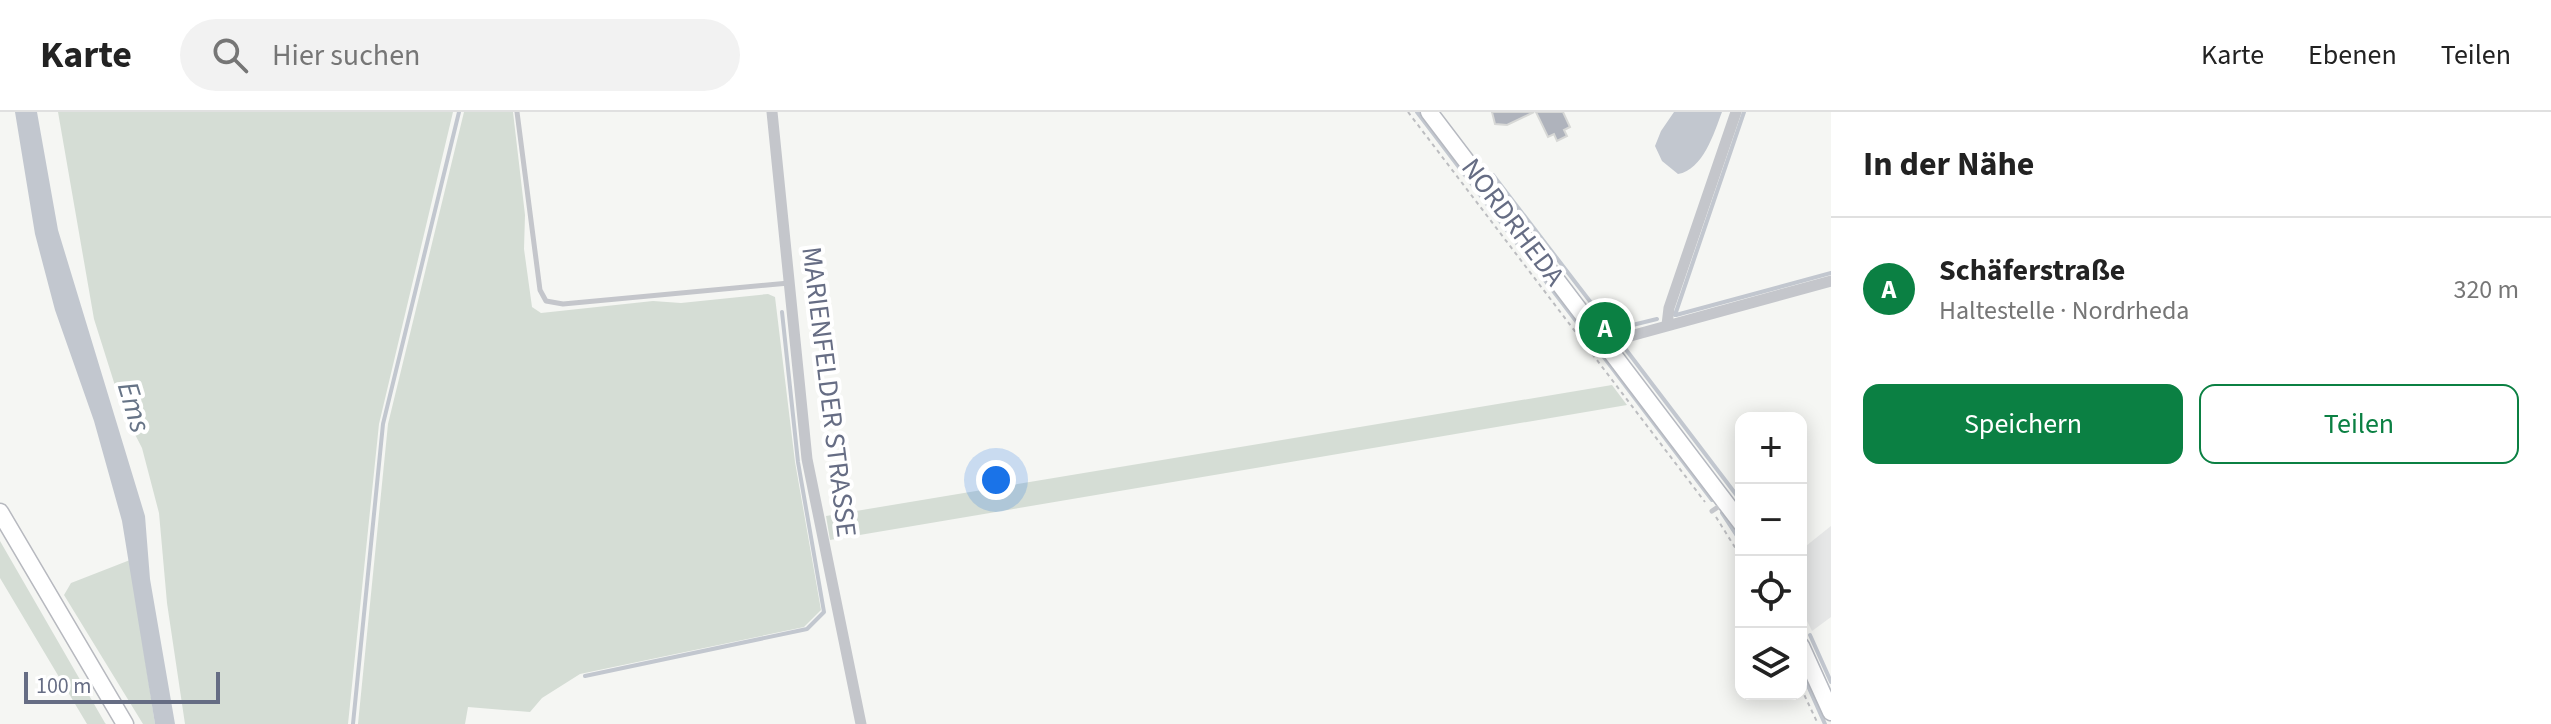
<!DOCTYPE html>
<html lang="de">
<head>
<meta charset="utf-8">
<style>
	:root { --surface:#fff; --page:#f2f2f2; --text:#222; --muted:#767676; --line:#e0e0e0; --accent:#0b8043 }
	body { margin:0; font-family:"Source Sans 3",sans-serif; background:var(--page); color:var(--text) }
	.controls { position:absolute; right:24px; bottom:24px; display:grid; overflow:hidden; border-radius:16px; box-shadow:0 4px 20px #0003 }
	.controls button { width:72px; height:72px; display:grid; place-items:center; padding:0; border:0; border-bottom:2px solid var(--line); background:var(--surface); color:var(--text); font:40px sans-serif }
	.scale { position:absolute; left:24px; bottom:20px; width:196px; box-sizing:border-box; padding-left:8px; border:4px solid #666d84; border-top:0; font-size:22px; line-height:28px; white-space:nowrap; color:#666d84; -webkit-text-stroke:6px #fff; paint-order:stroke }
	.you { position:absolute; left:996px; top:368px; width:28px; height:28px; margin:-20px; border:6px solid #fff; border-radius:50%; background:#1a73e8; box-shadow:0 0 0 12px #1a73e833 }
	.badge { display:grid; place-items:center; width:52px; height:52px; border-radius:50%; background:var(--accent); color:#fff; font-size:26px; font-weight:700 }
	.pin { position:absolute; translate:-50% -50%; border:4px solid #fff; box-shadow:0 2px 8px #0006 }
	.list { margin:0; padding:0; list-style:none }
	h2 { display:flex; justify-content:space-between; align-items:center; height:104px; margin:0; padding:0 32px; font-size:34px }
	h2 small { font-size:26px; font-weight:400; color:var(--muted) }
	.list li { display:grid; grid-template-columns:52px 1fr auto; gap:24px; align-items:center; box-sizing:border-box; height:144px; padding:0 32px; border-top:2px solid var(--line) }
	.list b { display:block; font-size:30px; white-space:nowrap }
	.list p { margin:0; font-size:26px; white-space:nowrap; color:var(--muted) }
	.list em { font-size:26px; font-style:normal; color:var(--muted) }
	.actions { display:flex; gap:16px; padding:24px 32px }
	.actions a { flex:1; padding:18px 0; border:2px solid var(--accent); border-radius:16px; text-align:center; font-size:28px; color:var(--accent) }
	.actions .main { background:var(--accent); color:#fff }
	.icon { flex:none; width:44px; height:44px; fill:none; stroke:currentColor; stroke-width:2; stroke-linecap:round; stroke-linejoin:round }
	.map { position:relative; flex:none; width:1831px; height:612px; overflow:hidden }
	header { display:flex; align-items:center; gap:48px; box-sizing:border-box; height:112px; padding:0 40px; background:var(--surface); border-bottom:2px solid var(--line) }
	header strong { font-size:38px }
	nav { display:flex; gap:44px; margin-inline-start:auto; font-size:28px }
	.search { width:560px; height:72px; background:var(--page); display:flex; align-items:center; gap:20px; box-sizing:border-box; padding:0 28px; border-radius:44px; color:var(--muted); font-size:30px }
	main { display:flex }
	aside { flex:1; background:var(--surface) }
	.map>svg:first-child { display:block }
</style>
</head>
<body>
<header>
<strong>Karte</strong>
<div class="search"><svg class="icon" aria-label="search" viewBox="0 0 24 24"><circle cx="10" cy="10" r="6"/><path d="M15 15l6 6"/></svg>Hier suchen</div>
<nav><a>Karte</a><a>Ebenen</a><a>Teilen</a></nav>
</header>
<main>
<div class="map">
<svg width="1831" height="612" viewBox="0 0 1831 612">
	<rect width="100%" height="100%" fill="#f5f6f3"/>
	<path fill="#e6e7e7" d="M1831 414V505L1812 519 1801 497V438Z"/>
	<path fill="#d5ddd5" d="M58 0H453L379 312 348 612H185L167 491 159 401 142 336 123 299 94 207Z
		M464 0H513L525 103 524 137 532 195 541 201 653 189 681 191 768 182 775 185 795 350 821 498 804 515 580 562 542 586 530 600 468 595 465 612H358L388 312Z
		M1612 273 1627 293 830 428 826 404Z
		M0 429 105 611 106 612H87L0 466Z
		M130 448 155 612H143L64 483 71 471Z"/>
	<path fill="#c2c7cf" d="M15 0H37L58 118 145 404 150 467 175 612H155L122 409 94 309 55 198 35 122Z
		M1674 0H1722C1714 21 1703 58 1678 62L1662 49 1655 34 1661 19Z"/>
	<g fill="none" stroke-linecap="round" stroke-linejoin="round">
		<path stroke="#c2c7cf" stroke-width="4" d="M1417 0 1592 230
			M1493 63 1612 218 1657 207
			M1675 203 1744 0
			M1676 203 1831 161
			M1624 235 1741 389
			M1603 244 1712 388
			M1722 401 1741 430
			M1810 523 1831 570
			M1801 558 1825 612
			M585 564 807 517 824 500 798 350 782 200
			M353 612 383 312 459 0"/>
	</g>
	<path fill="#afb3bc" stroke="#d7d8d6" stroke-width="2" d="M1492 0H1534L1507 13 1495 12Z
		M1536 0H1563L1570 15 1564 18 1567 24 1557 29 1554 22 1548 25Z"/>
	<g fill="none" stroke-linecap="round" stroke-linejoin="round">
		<defs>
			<path id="secondary" d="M1429 0 1741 411
				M1801 534 1831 600"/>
			<path id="primary" d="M0 400 125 612"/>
		</defs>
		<use href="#secondary" stroke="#b6b9c0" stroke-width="19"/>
		<use href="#primary" stroke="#b7b9bf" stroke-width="19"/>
		<path stroke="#bcbdc0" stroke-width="2" stroke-dasharray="4 4" stroke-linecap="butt" d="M1408 0 1705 390
			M1716 405 1741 445
			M1801 576 1818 612"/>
		<path stroke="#c4c6cb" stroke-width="5" d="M517 0 540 178 546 189 563 192 789 171
			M1712 399 1721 393"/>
		<path stroke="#c4c6cb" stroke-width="11" d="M772 0 807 347 861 612
			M1667 213 1669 196 1736 0
			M1605 231 1831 169"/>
		<use href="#secondary" stroke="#fff" stroke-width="16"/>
		<use href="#primary" stroke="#fff" stroke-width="16"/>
	</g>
	<g text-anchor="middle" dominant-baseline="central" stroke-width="8" stroke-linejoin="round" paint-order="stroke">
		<g font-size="28" fill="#666d84" stroke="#fff">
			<text transform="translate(1513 110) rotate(53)">NORDRHEDA</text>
			<text transform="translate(829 280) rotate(83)">MARIENFELDER STRASSE</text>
		</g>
		<g font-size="30" font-style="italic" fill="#677487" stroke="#fff">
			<text transform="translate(134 295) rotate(73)">Ems</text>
		</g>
	</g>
</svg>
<div class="controls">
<button>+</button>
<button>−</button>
<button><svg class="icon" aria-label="locate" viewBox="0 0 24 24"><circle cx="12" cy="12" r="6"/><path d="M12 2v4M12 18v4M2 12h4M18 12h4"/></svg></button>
<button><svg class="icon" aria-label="layers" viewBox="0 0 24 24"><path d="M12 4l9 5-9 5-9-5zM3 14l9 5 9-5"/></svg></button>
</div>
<div class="scale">100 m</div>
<div class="you"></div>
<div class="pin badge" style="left:1605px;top:216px">A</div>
</div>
<aside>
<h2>In der Nähe<small></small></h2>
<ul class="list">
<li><span class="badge">A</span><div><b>Schäferstraße</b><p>Haltestelle · Nordrheda</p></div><em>320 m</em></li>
</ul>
<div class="actions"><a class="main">Speichern</a><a>Teilen</a></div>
</aside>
</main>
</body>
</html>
